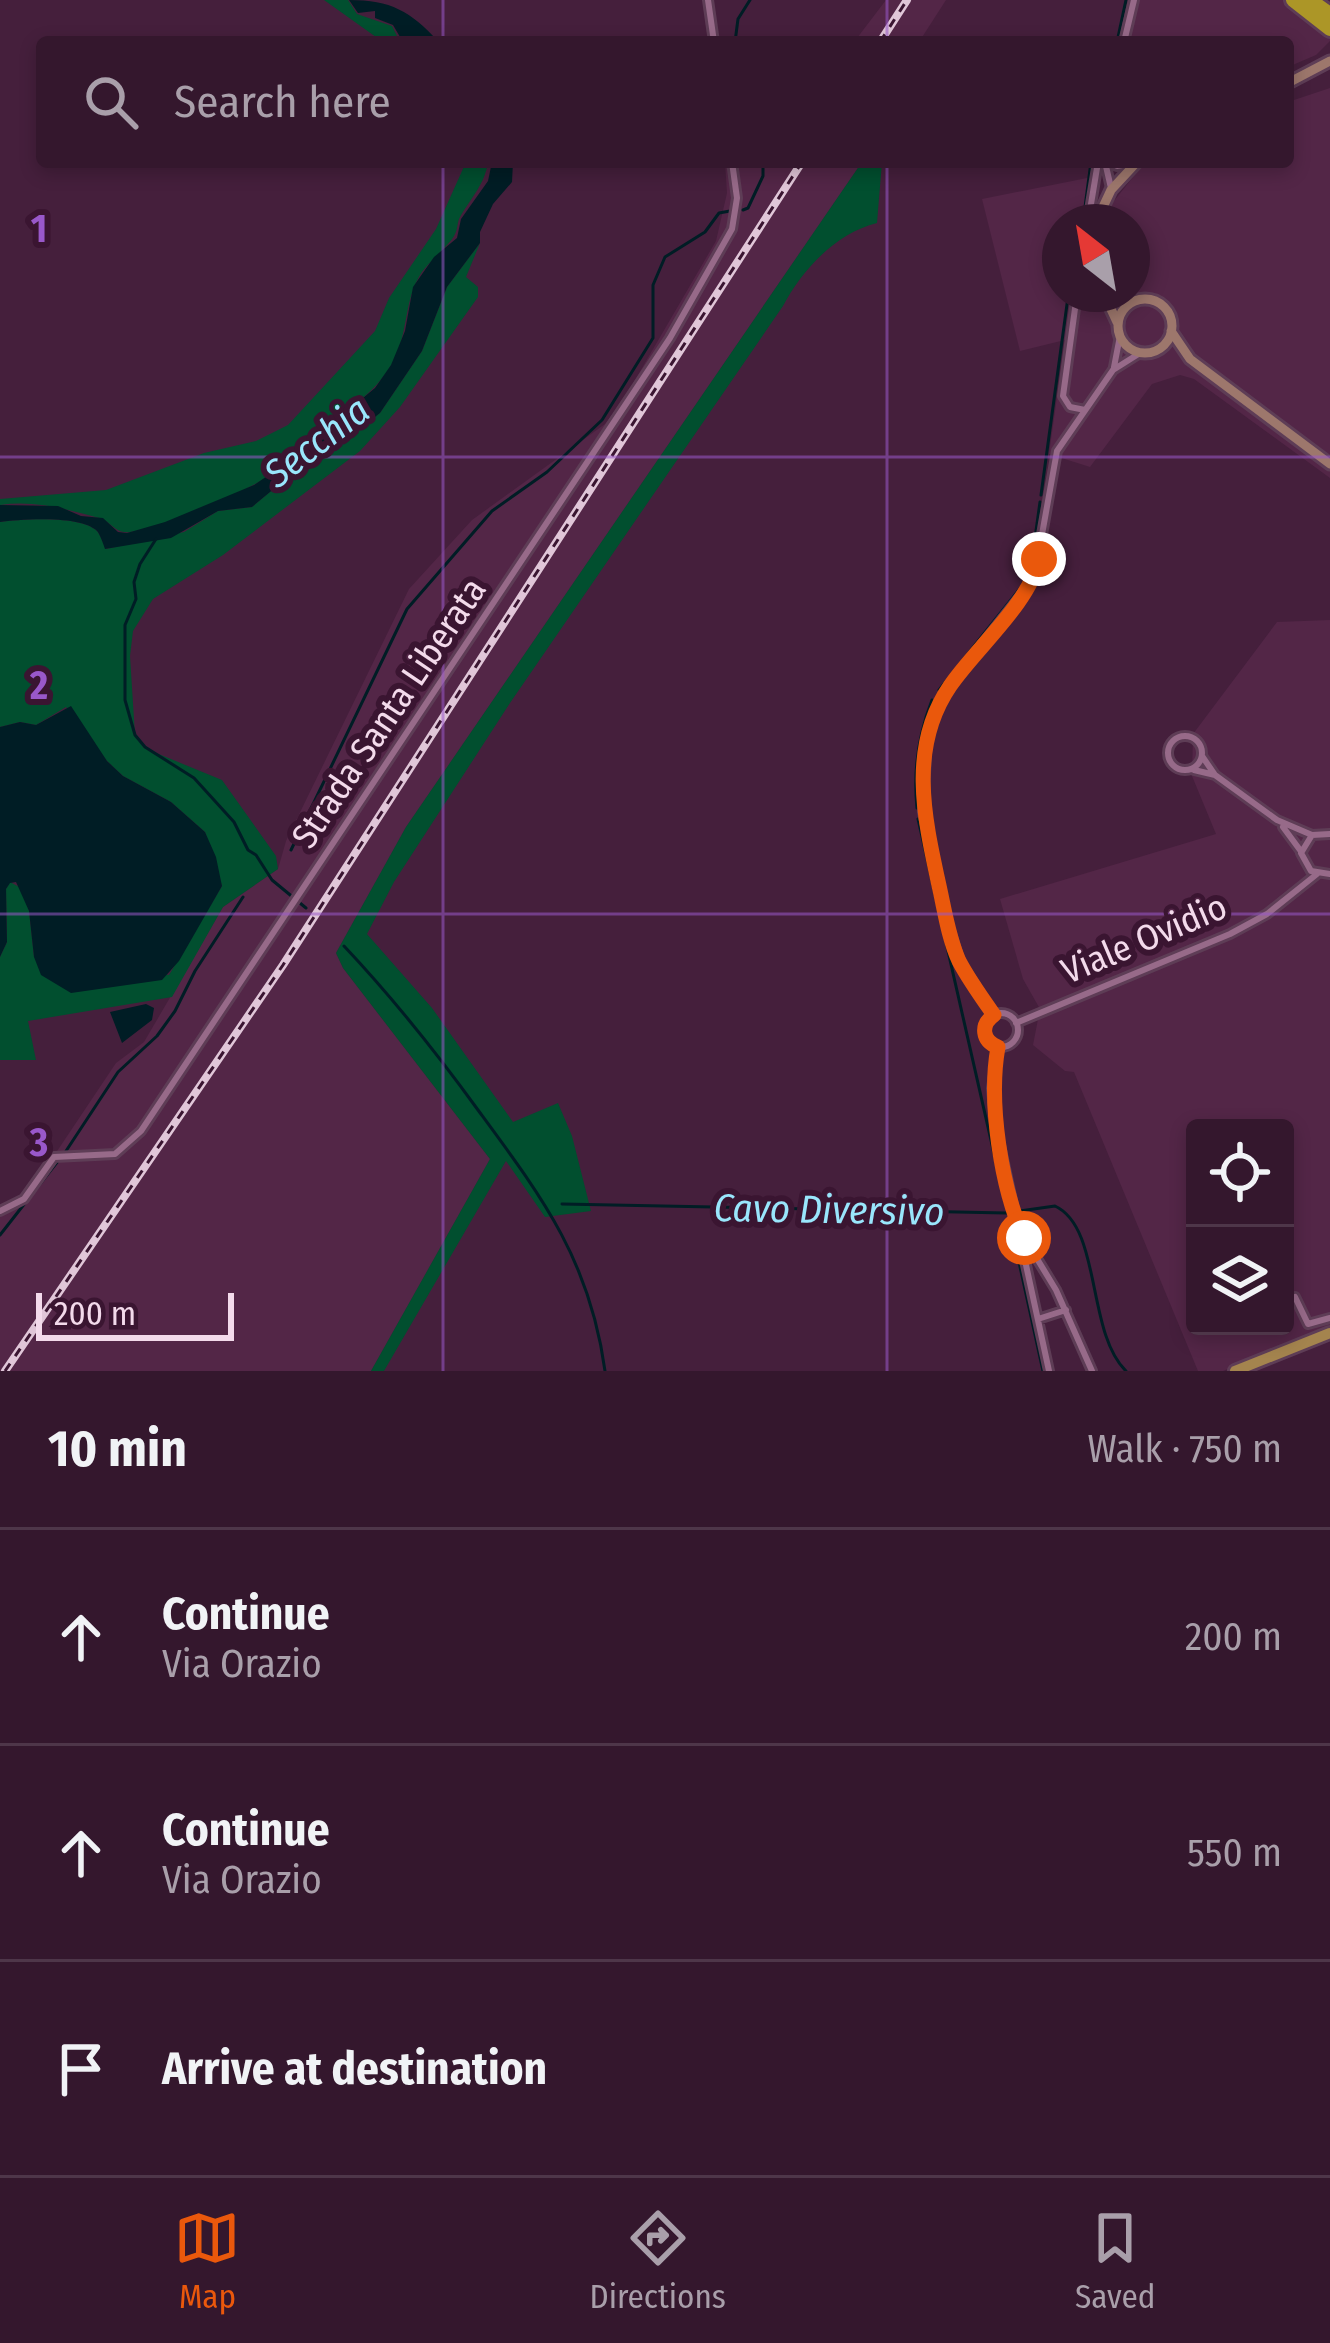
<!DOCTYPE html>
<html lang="en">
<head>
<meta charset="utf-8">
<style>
	:root { --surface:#34172d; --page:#3c2035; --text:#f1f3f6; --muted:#a99faa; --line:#4e3649; --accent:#ea580c }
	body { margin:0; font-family:"Fira Sans Condensed",sans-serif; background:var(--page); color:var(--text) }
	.controls { position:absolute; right:36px; bottom:36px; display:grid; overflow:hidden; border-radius:12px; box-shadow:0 6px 18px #0003 }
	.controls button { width:108px; height:108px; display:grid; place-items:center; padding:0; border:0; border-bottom:3px solid var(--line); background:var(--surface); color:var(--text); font:60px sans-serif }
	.compass { position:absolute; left:1042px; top:204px; width:108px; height:108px; border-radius:50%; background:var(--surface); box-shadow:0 6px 18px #0003; rotate:329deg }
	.scale { position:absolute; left:36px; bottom:30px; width:198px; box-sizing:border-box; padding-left:12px; border:6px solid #f3daeb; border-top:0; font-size:33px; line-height:42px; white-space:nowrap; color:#f3daeb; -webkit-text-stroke:9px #3a1531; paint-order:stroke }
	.stop { position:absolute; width:36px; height:36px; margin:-27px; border:9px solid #ea580c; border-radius:50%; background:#fff }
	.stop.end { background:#ea580c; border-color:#fff; box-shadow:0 3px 12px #0008 }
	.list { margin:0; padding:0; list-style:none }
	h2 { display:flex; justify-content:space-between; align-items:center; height:156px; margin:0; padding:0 48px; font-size:51px }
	h2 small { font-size:39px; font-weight:400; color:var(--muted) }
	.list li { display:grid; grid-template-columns:78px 1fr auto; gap:36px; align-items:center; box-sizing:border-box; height:216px; padding:0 48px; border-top:3px solid var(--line) }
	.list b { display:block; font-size:45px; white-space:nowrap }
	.list p { margin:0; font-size:39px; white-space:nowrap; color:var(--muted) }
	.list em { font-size:39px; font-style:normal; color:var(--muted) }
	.icon { flex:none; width:66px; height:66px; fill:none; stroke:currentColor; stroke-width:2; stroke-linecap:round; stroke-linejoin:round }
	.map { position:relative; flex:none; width:1330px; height:1371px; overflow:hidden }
	.search { position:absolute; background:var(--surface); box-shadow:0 6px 18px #0003; left:36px; right:36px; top:36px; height:132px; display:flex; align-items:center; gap:30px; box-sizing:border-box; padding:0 42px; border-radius:12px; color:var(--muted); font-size:45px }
	.sheet { height:804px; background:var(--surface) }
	nav { display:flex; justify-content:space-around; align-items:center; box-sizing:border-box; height:168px; border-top:3px solid var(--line); background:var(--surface); font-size:33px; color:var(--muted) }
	nav a { display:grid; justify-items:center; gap:6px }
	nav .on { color:var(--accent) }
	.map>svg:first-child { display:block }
</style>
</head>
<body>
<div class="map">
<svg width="1330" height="1371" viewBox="0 0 1330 1371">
	<rect width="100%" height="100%" fill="#451f3c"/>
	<path fill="#532647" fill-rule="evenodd" d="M886 0H946L919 42H854Z
		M1129 0H1283L1330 35V41L1316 55 1288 67V42H1120Z
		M1330 88V478L1194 379 1180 375 1152 384 1090 467 1049 454 1065 340 1020 351 982 199 1092 177 1088 204 1110 206 1145 162H1288V102ZM1060 222H1132V294H1060Z
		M725 162H862L406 827 336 953 343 968 490 1159 371 1371H0V1215L19 1208 116 1063 144 1042 223 907 278 869 286 841 409 589 472 520 605 424 624 399 716 241 727 193Z
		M1330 620V1328L1223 1371H1198L1074 1072 1065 1071 1033 1045 1040 1009 1023 979 1000 899 1216 834 1192 776 1193 734 1277 622ZM1195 1128H1285V1326H1195Z"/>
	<path fill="#014f2f" d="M324 0H348L357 14 392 26 400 42H383Z
		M466 162H488C485 184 471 198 460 217 457 222 458 228 455 234 451 244 428 262 420 275 404 301 408 335 393 362 374 396 342 413 312 434 299 443 292 457 281 467 255 490 164 527 130 532 115 534 111 521 99 518 67 509 33 500 0 505V499L106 490 204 453 256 441 288 425 375 331 389 298 436 229Z
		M862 162H882L877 223C836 233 802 270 783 306L510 703 394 882 367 934 432 1008 513 1122 558 1103 572 1136 591 1211 545 1217 506 1161 384 1371H371L490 1159 343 968 336 953 406 827Z
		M480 243 466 277 478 287V297L400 407 360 451 223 555 153 599 133 631 130 656 135 735 144 748 222 780 276 856 278 869 223 907 172 997 28 1021 36 1060H0V957L7 942 6 889 10 882 21 888 29 911 34 957 169 975 222 886 205 832 171 802 123 776 107 761 66 707 36 725 20 722 0 727V522C21 519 81 515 97 531 101 536 103 543 106 549L184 532 218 511 252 507 322 449 339 446 380 413 422 351 447 287Z"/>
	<path fill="#001d25" d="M349 0C391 0 410 11 439 42H403L393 25 375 18V11L358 13Z
		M492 162H513L512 182 493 204 480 232V243L447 287 422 351 380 413 339 446 322 449 252 507 218 511 171 538 105 549C104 546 100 534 97 531 81 515 21 519 0 522V505L58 506 81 516 103 518 118 532 127 533 165 522 254 485 282 466 303 439 329 426 375 388 391 365 405 331 413 287 434 257 457 238 461 219 488 181Z
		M71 706 107 761 123 776 171 802 205 832 216 857 222 886 179 961 162 980 71 993 41 975 34 957 29 911 16 882 10 883 6 889 7 942 0 957V727L20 722 36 725Z
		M146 1004 154 1008 152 1020 122 1043 110 1012Z"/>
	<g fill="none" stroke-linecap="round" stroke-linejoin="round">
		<path stroke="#001d25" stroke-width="3" d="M735 42 738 19 750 0
			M1117 42 1126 0
			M743 210 748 208 763 176V162
			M1083 222 1091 162
			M1041 495 1068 297
			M156 539 140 564 134 582 136 599 125 625V700L135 735 145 747 194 778 234 822 248 850 256 855 272 880 306 908
			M939 690 1025 582 1031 567 1040 502
			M917 808C913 770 918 736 932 700
			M918 819 1005 1202
			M291 850 407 609 492 511 547 472 602 420 653 338V285L665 257 705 232 719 213 730 211
			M344 946C393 998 436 1052 478 1110 542 1197 590 1260 605 1371
			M66 1151 118 1072 157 1036 175 1011 195 971 243 897
			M562 1204 1006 1213 1055 1206C1102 1228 1086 1332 1126 1371
			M1011 1226 1043 1371
			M0 1235 58 1161"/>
		<defs>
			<path id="street" d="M708 0 714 42
				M1124 42 1134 0
				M1105 162 1111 188
				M1110 162 1117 166 1133 163
				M1088 222 1098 162
				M1077 294 1063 396 1070 407 1085 410
				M1114 367 1120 336
				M1168 753a17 17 0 1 1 34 0a17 17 0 1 1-34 0Z
				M1194 770 1215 775 1202 756
				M1215 775 1277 820 1312 835
				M1283 827 1300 850
				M1330 834 1312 835 1301 853 1311 871 1330 874
				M984 1030a17 17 0 1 1 34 0a17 17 0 1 1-34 0Z
				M994 1015 960 962 946 918 923 812 927 736 939 704 954 680 1034 579 1057 451 1113 370 1140 353
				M1016 1023 1230 934 1267 914 1317 874
				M998 1047 992 1088 995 1122 1049 1371
				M0 1211 24 1199 54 1157 115 1154 141 1131 670 338 732 229 737 198 732 162
				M1022 1234 1056 1290 1092 1371
				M1295 1297 1308 1324 1330 1318
				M1038 1319 1066 1310"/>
			<path id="secondary" d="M1288 83 1330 61
				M1096 222 1111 190 1137 162
				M1104 294 1117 322
				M1118 326a27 27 0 1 1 54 0a27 27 0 1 1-54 0Z
				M1171 331 1190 359 1330 464"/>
			<path id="primary" d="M1235 1371 1330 1333"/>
			<path id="highway" d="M1293 0 1330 29
				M1310 0 1330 14"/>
		</defs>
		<use href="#street" stroke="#5e3d56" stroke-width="12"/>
		<use href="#secondary" stroke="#5e3d56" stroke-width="15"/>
		<use href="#primary" stroke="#5e3d56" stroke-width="16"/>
		<use href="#highway" stroke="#5e3d56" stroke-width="20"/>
		<use href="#street" stroke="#976a89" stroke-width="6"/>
		<use href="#secondary" stroke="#9d776c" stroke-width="9"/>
		<use href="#primary" stroke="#a4844e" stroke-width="10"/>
		<use href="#highway" stroke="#ac9627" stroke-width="14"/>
		<defs>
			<path id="rail" d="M880 42 907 0
				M5 1371 283 965 802 162"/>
		</defs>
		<use href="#rail" stroke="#e0c6d8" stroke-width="8"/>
		<use href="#rail" stroke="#3a1531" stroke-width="3" stroke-dasharray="9" stroke-linecap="butt"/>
	</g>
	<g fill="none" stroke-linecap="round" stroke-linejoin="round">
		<path stroke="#ea580c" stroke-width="15" d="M1024 1238C1001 1187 988 1102 998 1047 982 1041 980 1025 994 1015 982 998 969 980 959 961 949 939 945 913 940 890 925 821 907 749 950 686 976 648 1030 603 1039 559"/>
	</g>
	<path fill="none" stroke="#9958ca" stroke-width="3" stroke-opacity="0.55" d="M443 0V42M887 0V42M443 162V1371M887 162V1371M0 457H1330M0 914H1330"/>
	<g text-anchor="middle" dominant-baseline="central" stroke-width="12" stroke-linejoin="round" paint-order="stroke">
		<g font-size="36" fill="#f3daeb" stroke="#3a1531">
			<text transform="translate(389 713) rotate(-56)">Strada Santa Liberata</text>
			<text transform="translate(1144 939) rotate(-23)">Viale Ovidio</text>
		</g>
		<g font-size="39" font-style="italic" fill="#99e6fc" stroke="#3a1531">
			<text transform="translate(317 442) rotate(-38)">Secchia</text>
			<text transform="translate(829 1210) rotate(1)">Cavo Diversivo</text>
		</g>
	</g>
	<g font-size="39" text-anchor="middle" font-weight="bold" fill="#9958ca" stroke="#3a1531" stroke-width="12" stroke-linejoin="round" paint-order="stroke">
		<text x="39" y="242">1</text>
		<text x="39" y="699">2</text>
		<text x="39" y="1156">3</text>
	</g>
</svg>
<div class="controls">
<button><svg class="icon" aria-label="locate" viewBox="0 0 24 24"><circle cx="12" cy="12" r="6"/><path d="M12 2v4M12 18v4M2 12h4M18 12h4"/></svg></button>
<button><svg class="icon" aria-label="layers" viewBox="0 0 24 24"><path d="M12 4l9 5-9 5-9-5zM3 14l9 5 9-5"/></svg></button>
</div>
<svg class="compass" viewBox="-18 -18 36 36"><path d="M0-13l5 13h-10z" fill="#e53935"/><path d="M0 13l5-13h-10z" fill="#a99faa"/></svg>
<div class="scale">200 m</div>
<div class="stop" style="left:1024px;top:1238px"></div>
<div class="stop end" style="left:1039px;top:559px"></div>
<div class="search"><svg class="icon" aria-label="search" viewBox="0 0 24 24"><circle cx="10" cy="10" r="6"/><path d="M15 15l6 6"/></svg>Search here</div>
</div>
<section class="sheet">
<h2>10 min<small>Walk · 750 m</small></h2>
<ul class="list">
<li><svg class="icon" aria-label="ahead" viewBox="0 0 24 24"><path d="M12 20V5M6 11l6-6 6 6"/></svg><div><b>Continue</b><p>Via Orazio</p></div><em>200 m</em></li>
<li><svg class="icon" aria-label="ahead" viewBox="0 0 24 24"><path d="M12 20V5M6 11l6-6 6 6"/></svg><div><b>Continue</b><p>Via Orazio</p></div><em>550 m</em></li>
<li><svg class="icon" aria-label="arrive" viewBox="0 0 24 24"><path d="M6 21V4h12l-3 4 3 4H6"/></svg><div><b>Arrive at destination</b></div></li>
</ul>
</section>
<nav>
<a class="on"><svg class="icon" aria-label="map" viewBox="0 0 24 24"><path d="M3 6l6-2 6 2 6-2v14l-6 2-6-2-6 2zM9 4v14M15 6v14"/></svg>Map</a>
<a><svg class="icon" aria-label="directions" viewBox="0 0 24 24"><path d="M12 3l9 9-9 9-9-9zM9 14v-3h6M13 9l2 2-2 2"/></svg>Directions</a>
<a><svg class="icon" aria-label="saved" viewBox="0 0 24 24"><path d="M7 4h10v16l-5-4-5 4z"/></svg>Saved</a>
</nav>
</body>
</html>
